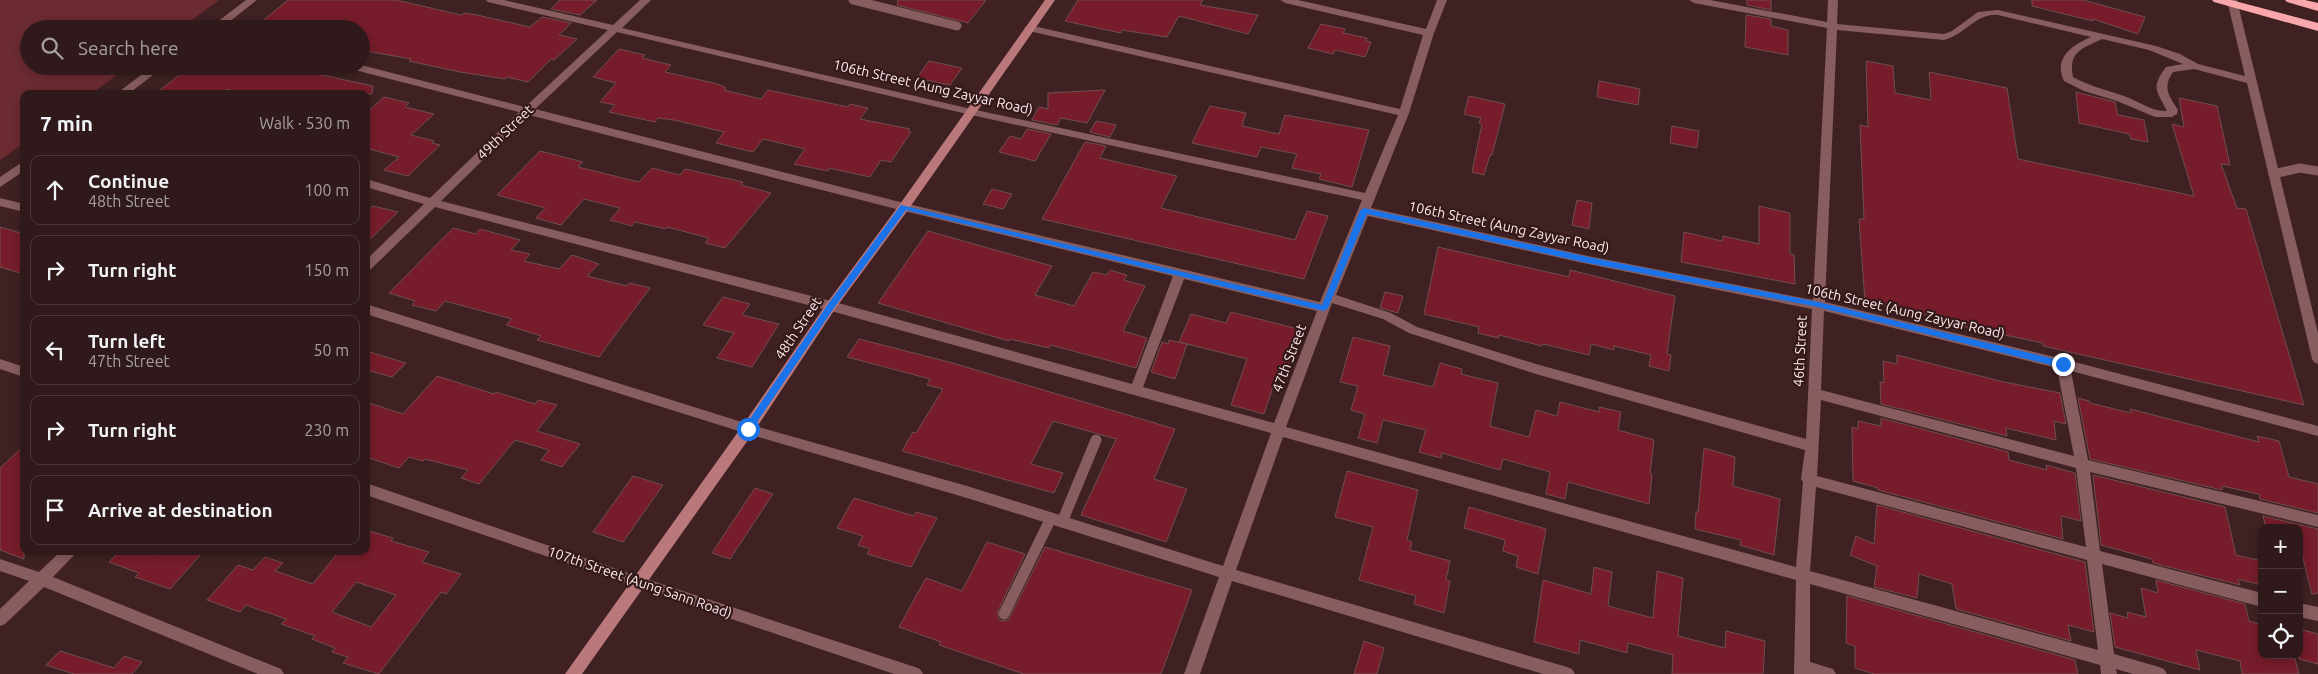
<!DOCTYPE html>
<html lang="en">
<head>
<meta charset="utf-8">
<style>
	:root { --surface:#2f191a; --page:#3b2627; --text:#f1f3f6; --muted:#a7a0a2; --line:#4a3839 }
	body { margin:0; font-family:Ubuntu,sans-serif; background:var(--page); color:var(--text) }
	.controls { position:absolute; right:15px; bottom:15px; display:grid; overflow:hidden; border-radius:10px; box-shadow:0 2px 8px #0003 }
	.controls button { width:45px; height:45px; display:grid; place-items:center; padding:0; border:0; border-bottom:1px solid var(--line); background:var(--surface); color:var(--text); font:25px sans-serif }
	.stop { position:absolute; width:15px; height:15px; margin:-11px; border:4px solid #1a73e8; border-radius:50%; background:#fff }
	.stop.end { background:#1a73e8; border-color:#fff; box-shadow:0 1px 5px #0008 }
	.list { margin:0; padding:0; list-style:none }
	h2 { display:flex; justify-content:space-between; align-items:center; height:65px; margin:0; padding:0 20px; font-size:21px }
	h2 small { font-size:16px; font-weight:400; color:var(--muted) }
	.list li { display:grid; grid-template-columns:32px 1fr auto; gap:15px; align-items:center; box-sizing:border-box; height:70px; margin:0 10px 10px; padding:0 10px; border:1px solid var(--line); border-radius:10px }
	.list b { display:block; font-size:19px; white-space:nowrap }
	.list p { margin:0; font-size:16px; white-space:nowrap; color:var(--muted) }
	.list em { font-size:16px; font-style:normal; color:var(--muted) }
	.icon { flex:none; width:28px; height:28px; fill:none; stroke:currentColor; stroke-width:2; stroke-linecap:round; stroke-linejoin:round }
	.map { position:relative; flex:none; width:2318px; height:674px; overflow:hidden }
	.search { position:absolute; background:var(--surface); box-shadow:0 2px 8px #0003; left:20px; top:20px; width:350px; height:55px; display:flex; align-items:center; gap:12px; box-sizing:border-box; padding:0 18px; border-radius:28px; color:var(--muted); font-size:19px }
	.panel { position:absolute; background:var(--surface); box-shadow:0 2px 8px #0003; left:20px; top:90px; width:350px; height:465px; border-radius:10px }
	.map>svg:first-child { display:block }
</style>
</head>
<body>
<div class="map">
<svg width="2318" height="674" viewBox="0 0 2318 674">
	<rect width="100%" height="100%" fill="#3f2123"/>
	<path fill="#6c2a31" d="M0 0H219L180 29H29V66H129L91 94H24V143L0 160Z"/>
	<path fill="#761c2a" stroke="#704e4f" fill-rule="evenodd" d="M288 0H396L461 15 464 13 477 15 530 27 542 17 571 23 559 35 577 39 554 60 551 59 528 82 507 77 505 79 460 72 409 61 411 59 361 50V29H288L260 23Z
		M560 0H597L580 15 551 9Z
		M898 0H986L968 23 897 5Z
		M1078 0H1203L1200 5 1258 15 1248 34 1179 16 1167 37 1122 30 1121 33 1065 21Z
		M1747 0H1771V10L1747 5Z
		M2032 0H2083L2145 17 2138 34 2093 19V21L2032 6Z
		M1746 15 1771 19V26L1788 30V55L1745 47Z
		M1321 24 1345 29 1343 33 1367 38 1366 41 1371 42 1365 57 1335 50 1333 54 1308 48Z
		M619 49 645 55 642 58 671 65 665 72 718 84 726 88 724 90 761 99 768 90 848 107 850 104 868 108 860 119 910 129 908 131 911 132 891 162 881 160 870 177 829 168 828 171 794 164 805 149 763 139 753 152 716 143 724 132 674 120 658 118 655 122 609 112 615 105 600 102 616 83 593 77Z
		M929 61 962 68 950 85 917 78Z
		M1866 61 1893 66 1895 93 1931 100 1929 72 2007 88 2018 159 2194 196 2172 124 2184 127 2179 98 2217 106 2230 165 2221 164 2237 208 2246 209 2304 405 2043 346V343L1953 324V320L1865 302 1859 219H1864L1860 125 1868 127Z
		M191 66H280L373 86 372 94H245L226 89 219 94H155Z
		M1599 81 1640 89 1638 105 1597 97Z
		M1105 90 1087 123 1061 118 1057 125 1032 120 1039 107 1048 109V93Z
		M2076 92 2115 102 2118 115 2144 120 2148 142 2131 139 2129 134 2079 123Z
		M1469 96 1505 104 1492 155H1490L1484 175 1472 172 1482 124 1479 123 1481 118 1464 114Z
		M384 97 409 103 405 107 434 114 411 135 434 141 432 143 440 145 408 176 384 170 399 157 366 148V113Z
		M1210 106 1246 113 1242 126 1279 134 1285 115 1369 130 1352 187 1319 179 1321 174 1292 168 1297 154 1261 147 1257 157 1192 143Z
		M1096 121 1116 125 1110 137 1090 132Z
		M1672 126 1699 131 1697 148 1670 143Z
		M1027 129 1051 134 1035 161 999 152 1010 136 1021 139Z
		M1085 142 1106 146 1100 158 1177 176 1161 208 1295 240 1307 211 1328 216 1304 279 1042 219Z
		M540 151 583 162 578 167 639 182 652 168 680 175 685 169 743 182 741 185 771 193 725 248 705 243 709 238 667 227 666 229 635 222 632 226 610 220 620 208 584 199 561 225 536 218 545 208 497 195Z
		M992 189 1012 194 1003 209 983 204Z
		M1577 200 1592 203 1589 229 1572 225Z
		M373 206 398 212 366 243V212Z
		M1759 206 1790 213V254L1794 255 1795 284 1681 262 1684 232 1722 241 1723 236 1759 244Z
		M0 227 24 234V274L0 267Z
		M453 228 476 234 480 229 520 240 511 250 530 254 524 261 559 269 572 255 599 264 587 276 627 286 629 283 650 288 599 357 537 340 541 336 506 325 512 319 445 301 436 311 412 305 415 301 389 293Z
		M928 231 1052 266 1035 295 1074 306 1093 272 1107 275 1110 270 1127 275 1124 280 1145 286 1123 331 1147 338 1136 368 1051 345 1049 348 1010 339 1009 341 878 303Z
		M1438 247 1569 277 1570 270 1675 296 1667 354 1671 355 1669 371 1649 366 1651 355 1614 346V350L1591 344 1589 355 1543 344 1542 346 1499 335 1498 338 1478 333 1479 327 1424 314Z
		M1385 292 1403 296 1398 313 1380 308Z
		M723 297 750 304 742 315 779 324 752 367 717 358 734 333 703 325Z
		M1231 312 1302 330 1288 370 1279 368 1264 414 1231 405 1247 359 1179 342 1191 314 1226 323Z
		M1353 337 1390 346 1383 375 1433 387 1440 363 1462 369 1461 374 1498 383 1490 426 1529 437 1536 410 1557 416 1560 402 1599 412V407L1621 412 1618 430 1654 440 1650 474H1652L1649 504 1568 482 1565 499 1546 494 1550 472 1503 459 1500 470 1442 453 1441 458 1419 452 1426 430 1383 420 1377 443 1358 438 1365 414 1351 410 1358 386 1340 382Z
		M859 339 949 362 1175 429 1154 479 1187 489 1166 542 1081 515 1116 439 1053 421 1031 464 1063 473 1054 493 902 451 913 432 916 433 943 389 927 385 930 379 847 357Z
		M1169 340 1187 344 1175 379 1151 372 1162 342 1168 344Z
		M366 351 406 363 392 377 366 370Z
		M1897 355 2004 382 2060 393 2066 424 2054 421 2056 440 2006 428 2007 436 1881 404 1880 382 1884 383 1883 361 1897 364Z
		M437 376 494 394 496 392 535 404 538 400 557 405 537 431 580 444 562 467 541 460 549 450 515 440 479 484 461 478 468 470 425 459 423 461 409 457 399 468 366 457V402L403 414Z
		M2078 398 2089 401 2090 403 2131 413 2130 409 2259 442 2257 436 2279 441 2289 477 2318 484V513L2260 499 2259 494 2222 486V490L2090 459Z
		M1881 418 2008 452 2009 460 2047 470 2046 465 2075 473 2081 521 2061 516 2063 539 1878 490V488L1853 481 1852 427 1858 429V421L1881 426Z
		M24 446V559L0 550V468Z
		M1704 448 1735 457 1733 486 1780 499 1774 555 1740 545 1741 540 1695 529 1696 512H1698Z
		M1347 471 1418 490 1407 540 1412 542 1410 550 1450 561 1446 580 1450 581 1444 613 1414 604 1416 596 1359 580 1373 527 1335 517Z
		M2093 475 2225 507 2236 555 2262 561V585L2238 579 2240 585 2153 563 2152 559 2101 545Z
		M633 476 663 485 623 542 593 532Z
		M755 488 773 494 730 559 712 553Z
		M854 498 914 516 916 512 937 518 911 567 867 554 870 549 858 545 863 536 837 528Z
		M1877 505 2085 562 2094 632 2068 625 2071 641 1956 609 1952 584 1919 574 1917 598 1874 587 1877 566 1850 555 1856 536 1874 544Z
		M1469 507 1546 529 1538 574 1516 567 1518 556 1503 551 1505 540 1464 528Z
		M2263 516 2318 529V593L2312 594 2303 558 2299 557V528H2266Z
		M366 530 393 538 391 541 429 552 422 562 461 574 446 594 441 592 379 674 343 663 348 657 332 652 335 648 312 639 315 636 281 624 286 619 246 605 240 612 207 600 238 565 253 570 265 557 283 563 275 571 313 584 339 551H366ZM356 582 396 595 371 627 332 612Z
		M987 542 1025 554 998 611V618L1001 621 1008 620 1010 617 1045 547 1192 590 1161 674H1024L939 645 941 642 899 627 926 578 962 591Z
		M120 551H147L156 555 160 551H204L170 589 135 577 139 573 109 562Z
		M1594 567 1612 572 1608 606 1653 618 1657 571 1683 578 1678 636 1725 648 1726 631 1765 641 1763 674H1672L1673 655 1628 643 1627 653 1580 640 1579 654 1534 642 1543 580 1591 594Z
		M2156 580 2245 604 2249 621 2262 625V655H2294L2299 674H2242L2240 661 2196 650 2200 670 2115 647 2110 613 2128 618 2127 612 2146 617 2141 588 2158 593Z
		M1847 596 2075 660 2078 674H1874L1855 668V646L1846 643Z
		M2299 629 2318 634V664L2299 659Z
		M1364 641 1384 648 1377 674H1354Z
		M60 651 114 668 124 656 142 662 132 674H74L46 665Z"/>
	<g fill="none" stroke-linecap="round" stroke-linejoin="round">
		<path stroke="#875d5f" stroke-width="9" d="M853 0 957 26
			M2273 174 2300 168 2318 171"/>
		<path stroke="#875d5f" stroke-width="11" d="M1062 522 1096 440
			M1004 614 1051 518"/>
		<path fill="#875d5f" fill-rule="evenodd" d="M246 0H257L220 29H208Z
			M486 0H504L613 25 640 0H651L622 28 971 109 1365 193 1398 115 1029 31 1024 28 1029 25 1400 109 1423 35 1285 3 1280 0H1298L1426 29 1437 0H1447L1434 33 1409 113 1371 208 1588 256 1813 300 1827 28 1694 3 1689 0H1710L1827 22 1828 0H1838L1837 24 1944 34 1952 31 1978 12 1998 10 2156 46 2180 54 2198 64 2245 76 2227 0H2237L2318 333V364L2314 362 2312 359 2247 83 2194 69 2173 72C2162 87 2169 96 2178 110L2177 114 2172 117H2155L2117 101 2084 91 2064 81C2053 58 2072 45 2091 37L1998 15C1976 13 1965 35 1944 40L1837 30 1825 302 2063 359 2318 426V436L2071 371 2088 460 2318 515V527L2090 472 2100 551 2262 593V607L2102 564 2114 654 2159 667 2164 669 2167 674H2133L2116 669 2117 674H2101L2100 665 1810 584V662L1833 669 1836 674H1794L1796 580 1283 437 1236 570 1567 667 1572 669 1575 674H1543L1232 581 1200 674H1184L1219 577 967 498 748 434 366 314V304L748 424 967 486 1223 566 1271 433 831 311 435 207 370 270 366 271V260L424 204 366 187V179L430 198 519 112 347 68 346 66 361 65 525 107 608 30 488 2ZM617 32 971 115 1362 200 1320 302 904 203 535 109ZM2102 39 2149 50 2183 64 2166 67C2150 89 2157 90 2167 111 2152 112 2138 101 2124 96 2106 90 2090 86 2073 77 2068 51 2082 49 2102 39ZM529 115 904 211 1173 276 1132 384 831 301 441 201ZM1368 216 1588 264 1812 309 1806 439 1536 364 1417 327 1391 313 1336 295ZM1184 279 1317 311 1274 423 1143 387ZM1332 303 1383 319 1409 333 1536 374 1805 450 1801 479 1803 482 1796 567 1286 427ZM1824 311 2057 368 2074 456 1821 390ZM1821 400 2076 468 2086 547 1817 476ZM1816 487 2087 560 2098 650 1810 571Z
			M153 66H165L128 94H116Z
			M24 161V171L0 187V177Z
			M0 198 24 204V212L0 206Z
			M0 359 24 367V377L0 369Z
			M366 483 637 576 915 667 920 669 923 674H894L366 495Z
			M61 551H78L53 577 281 669 284 674H258L44 587 5 624 0 626V609L29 581 0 571V559L39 572Z
			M2299 603 2318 607V621L2299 617Z"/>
		<path fill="#bb787b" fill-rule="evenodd" d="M1045 0H1055L908 210 835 309 753 433 582 674H565L743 425 827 303 900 204Z"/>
		<path fill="#faa7ab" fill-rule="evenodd" d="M2212 0H2231L2318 23V31L2214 2Z
			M2285 0H2305L2318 3V11L2287 2Z"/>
	</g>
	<path fill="#1a73e8" d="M901 205 1322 305 1360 211 1364 208 1588 257 1818 302 2063 361 2067 364 2063 368 1818 307 1588 263 1367 214 1328 308 1324 311 906 210 834 308 751 431H745V426L828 304Z"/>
	<g text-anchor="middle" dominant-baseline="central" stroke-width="4.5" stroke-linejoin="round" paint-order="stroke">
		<g font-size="14" fill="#fdecec" stroke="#34181a">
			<text transform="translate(933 87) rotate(13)">106th Street (Aung Zayyar Road)</text>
			<text transform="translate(505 132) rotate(-44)">49th Street</text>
			<text transform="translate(1509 227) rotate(12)">106th Street (Aung Zayyar Road)</text>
			<text transform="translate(1905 311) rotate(13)">106th Street (Aung Zayyar Road)</text>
			<text transform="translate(798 328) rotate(-56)">48th Street</text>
			<text transform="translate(1800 351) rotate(-87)">46th Street</text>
			<text transform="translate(1289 358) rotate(-69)">47th Street</text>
			<text transform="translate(640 582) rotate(19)">107th Street (Aung Sann Road)</text>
		</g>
	</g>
</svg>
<div class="controls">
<button>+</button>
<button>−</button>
<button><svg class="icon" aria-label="locate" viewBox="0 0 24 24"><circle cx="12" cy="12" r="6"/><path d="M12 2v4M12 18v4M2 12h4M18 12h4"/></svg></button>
</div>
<div class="stop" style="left:748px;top:429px"></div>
<div class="stop end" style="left:2063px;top:364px"></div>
<div class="search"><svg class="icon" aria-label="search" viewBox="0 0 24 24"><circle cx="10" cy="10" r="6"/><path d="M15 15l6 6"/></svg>Search here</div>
<section class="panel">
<h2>7 min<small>Walk · 530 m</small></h2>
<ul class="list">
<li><svg class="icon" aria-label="ahead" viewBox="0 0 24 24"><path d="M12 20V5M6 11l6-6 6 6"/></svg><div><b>Continue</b><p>48th Street</p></div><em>100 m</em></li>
<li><svg class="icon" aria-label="right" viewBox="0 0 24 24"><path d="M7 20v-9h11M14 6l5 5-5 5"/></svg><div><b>Turn right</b></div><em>150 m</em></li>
<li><svg class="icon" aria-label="left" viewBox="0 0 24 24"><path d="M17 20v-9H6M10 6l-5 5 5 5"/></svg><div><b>Turn left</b><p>47th Street</p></div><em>50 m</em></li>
<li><svg class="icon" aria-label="right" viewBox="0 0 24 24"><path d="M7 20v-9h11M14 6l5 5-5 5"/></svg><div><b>Turn right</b></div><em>230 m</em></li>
<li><svg class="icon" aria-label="arrive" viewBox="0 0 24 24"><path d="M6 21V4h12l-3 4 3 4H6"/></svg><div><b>Arrive at destination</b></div></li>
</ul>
</section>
</div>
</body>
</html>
